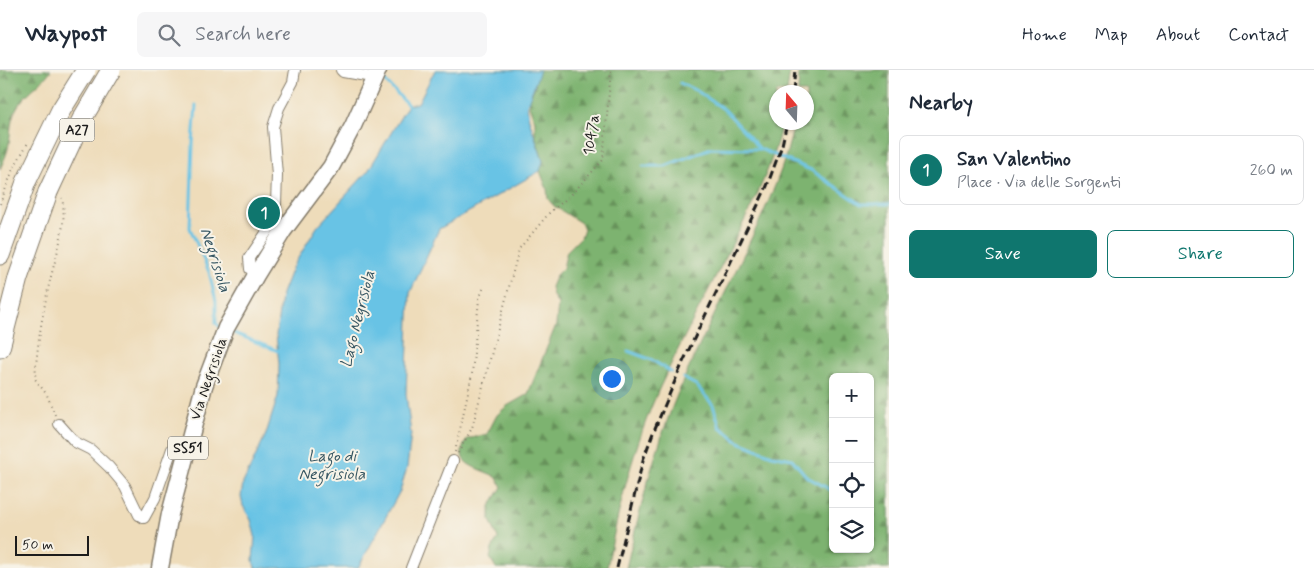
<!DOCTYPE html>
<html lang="en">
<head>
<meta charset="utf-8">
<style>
	:root { --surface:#fff; --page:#f6f6f7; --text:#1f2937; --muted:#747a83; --line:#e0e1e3; --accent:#0f766e }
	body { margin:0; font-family:Mynerve,sans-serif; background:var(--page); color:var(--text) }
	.controls { position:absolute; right:15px; bottom:15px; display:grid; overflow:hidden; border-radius:8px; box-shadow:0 1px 4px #0004 }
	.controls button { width:45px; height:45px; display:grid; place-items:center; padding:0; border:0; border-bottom:1px solid var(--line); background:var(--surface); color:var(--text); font:25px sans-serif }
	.compass { position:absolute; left:769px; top:15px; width:45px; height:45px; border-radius:50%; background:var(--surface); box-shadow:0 1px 4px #0004; rotate:341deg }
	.scale { position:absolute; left:15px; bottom:12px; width:74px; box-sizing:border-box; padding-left:5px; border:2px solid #1c1c1c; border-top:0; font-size:14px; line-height:18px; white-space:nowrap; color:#1c1c1c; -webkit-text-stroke:4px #f7f3e8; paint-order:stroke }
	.you { position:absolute; left:611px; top:308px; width:18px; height:18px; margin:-12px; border:4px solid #fff; border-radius:50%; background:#1a73e8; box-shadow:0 0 0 8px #1a73e833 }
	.badge { display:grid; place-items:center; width:32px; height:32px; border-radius:50%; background:var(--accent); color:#fff; font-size:16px; font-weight:700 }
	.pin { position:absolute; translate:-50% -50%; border:2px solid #fff; box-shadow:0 1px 5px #0006 }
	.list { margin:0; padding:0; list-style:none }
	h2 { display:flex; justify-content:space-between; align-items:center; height:65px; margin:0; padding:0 20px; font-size:21px }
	h2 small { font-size:16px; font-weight:400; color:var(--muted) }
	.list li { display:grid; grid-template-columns:32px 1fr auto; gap:15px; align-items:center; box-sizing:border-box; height:70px; margin:0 10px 10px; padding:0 10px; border:1px solid var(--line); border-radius:8px }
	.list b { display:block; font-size:19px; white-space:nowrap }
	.list p { margin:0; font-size:16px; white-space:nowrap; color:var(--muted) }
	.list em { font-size:16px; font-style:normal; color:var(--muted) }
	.actions { display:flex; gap:10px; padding:15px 20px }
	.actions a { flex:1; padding:11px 0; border:1px solid var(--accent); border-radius:8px; text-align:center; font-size:18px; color:var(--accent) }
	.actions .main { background:var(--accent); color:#fff }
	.icon { flex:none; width:28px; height:28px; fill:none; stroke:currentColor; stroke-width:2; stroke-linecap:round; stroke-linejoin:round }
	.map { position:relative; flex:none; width:889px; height:498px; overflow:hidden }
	header { display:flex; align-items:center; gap:30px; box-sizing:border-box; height:70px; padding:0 25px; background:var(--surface); border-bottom:1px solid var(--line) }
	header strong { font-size:24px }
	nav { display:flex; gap:28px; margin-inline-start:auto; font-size:18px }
	.search { width:350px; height:45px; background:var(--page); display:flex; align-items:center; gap:12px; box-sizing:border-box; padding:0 18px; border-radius:8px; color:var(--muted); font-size:19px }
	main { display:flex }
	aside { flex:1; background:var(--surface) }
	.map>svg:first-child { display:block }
</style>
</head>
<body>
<header>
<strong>Waypost</strong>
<div class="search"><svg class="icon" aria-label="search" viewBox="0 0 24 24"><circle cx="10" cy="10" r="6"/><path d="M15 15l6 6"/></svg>Search here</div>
<nav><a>Home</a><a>Map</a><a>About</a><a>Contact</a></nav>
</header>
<main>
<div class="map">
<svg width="889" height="498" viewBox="0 0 889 498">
	<defs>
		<pattern id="forest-firs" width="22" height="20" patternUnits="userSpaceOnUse" patternTransform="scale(1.25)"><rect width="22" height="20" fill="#7db36f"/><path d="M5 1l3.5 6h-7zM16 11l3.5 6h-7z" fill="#66915a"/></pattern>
	</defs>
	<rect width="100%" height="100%" fill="#f7f3e8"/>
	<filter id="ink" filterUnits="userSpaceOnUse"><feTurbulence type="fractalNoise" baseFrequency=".02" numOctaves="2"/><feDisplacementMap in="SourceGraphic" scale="10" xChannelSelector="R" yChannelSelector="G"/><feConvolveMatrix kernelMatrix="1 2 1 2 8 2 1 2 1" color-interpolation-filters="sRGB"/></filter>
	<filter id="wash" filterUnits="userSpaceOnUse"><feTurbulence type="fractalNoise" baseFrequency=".0096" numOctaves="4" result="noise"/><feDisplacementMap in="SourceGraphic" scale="20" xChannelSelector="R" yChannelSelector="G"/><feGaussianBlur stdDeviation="1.12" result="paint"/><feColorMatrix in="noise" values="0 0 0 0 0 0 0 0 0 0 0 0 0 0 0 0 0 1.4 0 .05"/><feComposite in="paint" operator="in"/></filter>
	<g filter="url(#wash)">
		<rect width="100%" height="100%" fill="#eedcba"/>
		<path fill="url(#forest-firs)" stroke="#4c6846" fill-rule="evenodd" d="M0 0H51C41 15 23 24 15 41 10 51 11 62 9 73 8 82 4 90 0 99Z
			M536 0H790L787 22H776V52L782 53C772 97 754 132 734 171 709 220 683 267 660 317 634 374 619 436 607 498H496L490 488 492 479 498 468 490 450V436L502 417C500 414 498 409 496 407 493 405 488 403 485 402 466 394 455 390 467 369L487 364 497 345 507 336 528 324 556 255 558 234 553 226 551 217 556 205 563 198 567 181 581 167 584 160 581 153 554 136 548 129 547 119 540 101 543 91 535 65V51L529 36 530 26 535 17Z
			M799 0H889V498H626C641 435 656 373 682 313 703 266 727 220 749 173 768 134 786 95 794 53L806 52V22H798ZM833 307H870V479H833Z"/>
		<path fill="#67c3e5" stroke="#427080" d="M435 0H540L527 35 529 49 543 91 540 101 439 159 410 223 406 324 411 364 407 398 400 421 358 498H255L253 490 255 466 251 450 243 436 241 427 243 413 266 364 278 326 279 294 276 265 281 226 292 198 317 157 368 101 408 35 418 33Z"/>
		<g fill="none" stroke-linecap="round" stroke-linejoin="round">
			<path stroke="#67c3e5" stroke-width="3" d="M382 8 408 35
				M680 13 697 21 725 40 760 79 811 100 861 134H889
				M196 35 193 73 190 158 209 202 216 231V253L221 258
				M643 96H665L711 78 759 79
				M229 261 278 281
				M628 281 652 290 671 302
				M683 308 696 315 713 335 720 357 739 372 772 385 792 389 807 407 833 421"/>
		</g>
	</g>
	<g filter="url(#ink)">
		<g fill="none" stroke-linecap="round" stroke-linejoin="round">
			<defs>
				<path id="minor" d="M341 0 343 2 366 6 374 9
					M256 205 250 199 249 188 273 153 276 134 277 105 273 57 279 38 293 12 295 0
					M59 354 75 372 91 380 109 397 125 416 139 445 144 448 155 428 172 379 178 376 188 377
					M411 498 453 391"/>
				<path id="primary" d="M160 498 170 444 204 316 226 258 256 205 283 161 331 97 353 56 378 0"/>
				<path id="motorway" d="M0 185 26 112
					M0 278 18 208 48 122"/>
			</defs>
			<use href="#minor" stroke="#857c6b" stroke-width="12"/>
			<use href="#primary" stroke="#857c6b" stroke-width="19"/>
			<use href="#motorway" stroke="#857c6b" stroke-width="21"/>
			<path stroke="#857c6b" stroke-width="2" stroke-dasharray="1 4" stroke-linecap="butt" d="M0 134 13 99 29 71
				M55 345 47 325 35 309C37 277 42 246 49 215 55 187 68 156 62 128
				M455 382 472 304 479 229 484 217
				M458 383 472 358 519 179 550 142 570 126 603 90 611 0"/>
			<use href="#minor" stroke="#fff" stroke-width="10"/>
			<use href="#primary" stroke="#fff" stroke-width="16"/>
			<use href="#motorway" stroke="#fff" stroke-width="19"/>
			<path stroke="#1c1c1c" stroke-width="3" stroke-dasharray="8 4" stroke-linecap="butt" d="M793 22 795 0
				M617 498 643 390 653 363 683 292 767 116 782 75 787 52"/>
			<defs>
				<path id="motorway-bridge" d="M26 112 61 40 86 0
					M48 122 82 49 111 0"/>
			</defs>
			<use href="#motorway-bridge" stroke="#857c6b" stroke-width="21" stroke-linecap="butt"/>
			<use href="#motorway-bridge" stroke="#fff" stroke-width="19"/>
		</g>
	</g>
	<g text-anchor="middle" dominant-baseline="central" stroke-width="4" stroke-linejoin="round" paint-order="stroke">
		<g fill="#f7f3e8" stroke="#5e5c59" stroke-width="1">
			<rect x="59.5" y="48.5" width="35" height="23" rx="4"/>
			<rect x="168" y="366.5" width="40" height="23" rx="4"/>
		</g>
		<g font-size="14" font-weight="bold" fill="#1c1c1c">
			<text x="77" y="60">A27</text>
			<text x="188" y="378">SS51</text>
		</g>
		<g font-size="15" fill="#1c1c1c" stroke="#f7f3e8">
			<text transform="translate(592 65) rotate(-82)">1047a</text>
			<text transform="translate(209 309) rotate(-71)">Via Negrisiola</text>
		</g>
		<g font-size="16" font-style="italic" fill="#365662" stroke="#f7f3e8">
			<text transform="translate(215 190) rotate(72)">Negrisiola</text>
			<text transform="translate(358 249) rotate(-76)">Lago Negrisiola</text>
			<text x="332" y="386">Lago di<tspan x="332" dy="18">Negrisiola</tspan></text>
		</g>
	</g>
</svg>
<div class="controls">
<button>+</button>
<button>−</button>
<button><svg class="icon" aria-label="locate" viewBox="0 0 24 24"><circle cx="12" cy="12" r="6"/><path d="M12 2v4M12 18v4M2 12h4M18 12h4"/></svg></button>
<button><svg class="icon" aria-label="layers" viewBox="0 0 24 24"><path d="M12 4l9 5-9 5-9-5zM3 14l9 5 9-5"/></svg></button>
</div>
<svg class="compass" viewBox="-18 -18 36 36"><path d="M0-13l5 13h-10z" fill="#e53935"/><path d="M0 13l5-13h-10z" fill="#747a83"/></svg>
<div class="scale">50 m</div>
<div class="you"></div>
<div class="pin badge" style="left:264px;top:143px">1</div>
</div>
<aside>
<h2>Nearby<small></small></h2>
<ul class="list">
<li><span class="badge">1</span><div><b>San Valentino</b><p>Place · Via delle Sorgenti</p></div><em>260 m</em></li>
</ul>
<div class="actions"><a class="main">Save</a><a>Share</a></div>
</aside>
</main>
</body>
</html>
